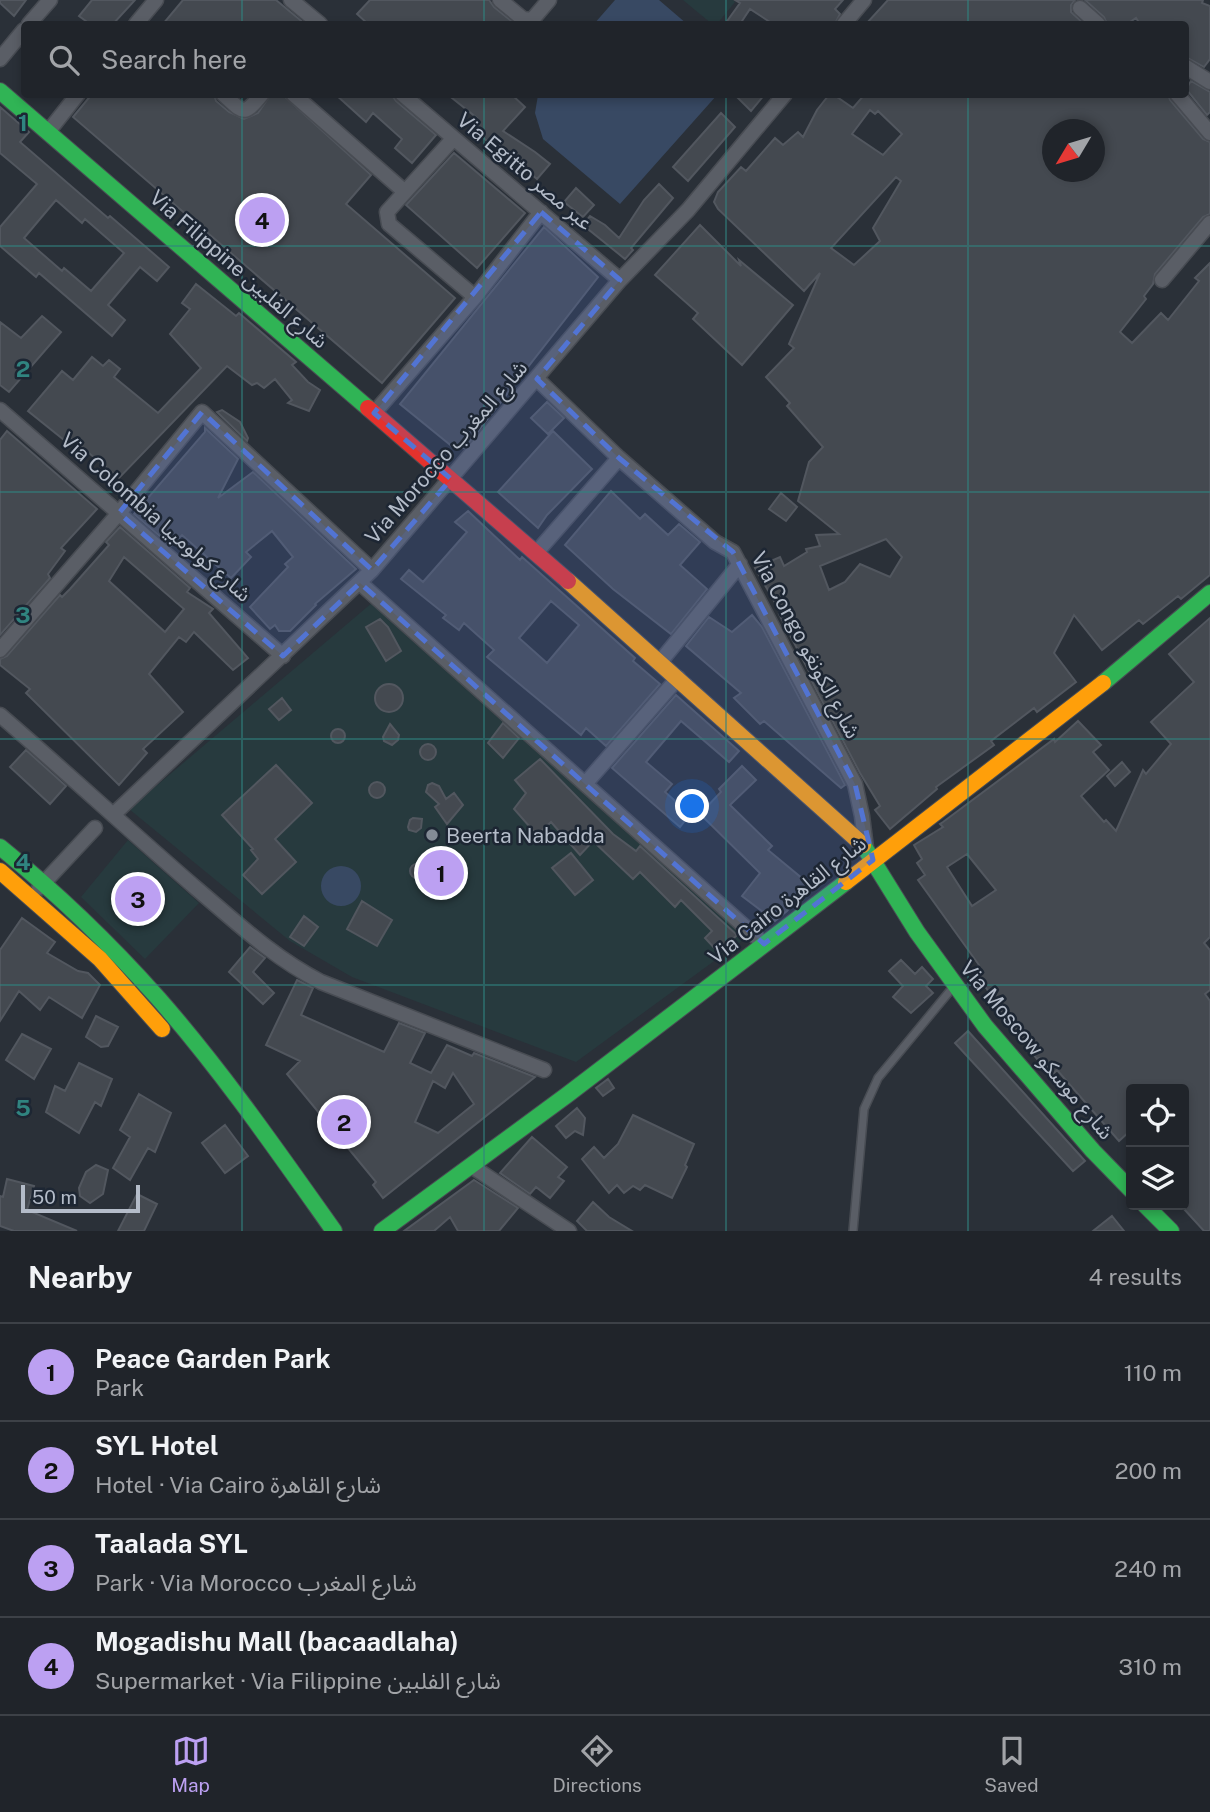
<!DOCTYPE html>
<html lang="en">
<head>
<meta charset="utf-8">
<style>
	:root { --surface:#20242a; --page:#282c32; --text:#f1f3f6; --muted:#a2a4a8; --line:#3d4147; --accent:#bca0f2 }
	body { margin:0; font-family:"Public Sans","Noto Sans Arabic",sans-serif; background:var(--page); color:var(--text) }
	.controls { position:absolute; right:21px; bottom:21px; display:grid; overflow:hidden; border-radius:7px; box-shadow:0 4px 10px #0003 }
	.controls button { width:63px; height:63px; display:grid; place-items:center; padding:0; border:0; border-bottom:2px solid var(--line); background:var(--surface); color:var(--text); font:35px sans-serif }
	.compass { position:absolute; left:1042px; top:119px; width:63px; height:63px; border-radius:50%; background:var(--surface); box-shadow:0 4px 10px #0003; rotate:232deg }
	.scale { position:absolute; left:21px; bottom:18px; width:119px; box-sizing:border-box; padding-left:7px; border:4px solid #b4bcc9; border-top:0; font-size:19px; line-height:24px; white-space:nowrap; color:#b4bcc9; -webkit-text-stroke:5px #1d2633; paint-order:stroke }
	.you { position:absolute; left:693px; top:807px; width:24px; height:24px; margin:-18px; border:5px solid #fff; border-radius:50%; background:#1a73e8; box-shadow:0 0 0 10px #1a73e833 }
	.badge { display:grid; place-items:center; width:46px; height:46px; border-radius:50%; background:var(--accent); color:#111; font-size:23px; font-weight:700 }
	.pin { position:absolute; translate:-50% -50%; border:4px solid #fff; box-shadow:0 2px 7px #0006 }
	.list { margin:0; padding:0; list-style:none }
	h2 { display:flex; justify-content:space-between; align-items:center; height:91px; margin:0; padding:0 28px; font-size:30px }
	h2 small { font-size:23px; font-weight:400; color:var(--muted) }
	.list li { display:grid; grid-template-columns:46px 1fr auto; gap:21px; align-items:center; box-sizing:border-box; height:98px; padding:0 28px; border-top:2px solid var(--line) }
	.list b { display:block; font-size:26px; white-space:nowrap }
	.list p { margin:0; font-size:23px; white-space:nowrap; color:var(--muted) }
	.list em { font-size:23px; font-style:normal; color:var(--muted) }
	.icon { flex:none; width:38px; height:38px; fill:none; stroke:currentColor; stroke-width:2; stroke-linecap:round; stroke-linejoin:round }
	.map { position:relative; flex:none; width:1210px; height:1231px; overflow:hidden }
	.search { position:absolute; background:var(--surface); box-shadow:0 4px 10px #0003; left:21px; right:21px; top:21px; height:77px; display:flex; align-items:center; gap:18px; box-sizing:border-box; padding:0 24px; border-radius:7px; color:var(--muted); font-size:26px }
	.sheet { height:483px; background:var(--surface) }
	nav { display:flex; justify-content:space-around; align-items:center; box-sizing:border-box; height:98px; border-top:2px solid var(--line); background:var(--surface); font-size:19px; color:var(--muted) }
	nav a { display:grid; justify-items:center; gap:4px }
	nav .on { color:var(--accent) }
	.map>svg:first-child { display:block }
</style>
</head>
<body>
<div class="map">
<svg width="1210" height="1231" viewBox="0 0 1210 1231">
	<rect width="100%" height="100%" fill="#2a3038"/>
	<path fill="#273a3e" d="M683 0H733L735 2 717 24H712Z
		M373 602 747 937 576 1062 352 977 290 941 129 809Z
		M128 840 199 903 145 959 81 897Z"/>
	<path fill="#384963" d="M615 0H659L687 24H594Z
		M538 95V94L717 95 620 204 543 139 535 113Z
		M321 886a20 20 0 1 1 40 0a20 20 0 1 1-40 0Z"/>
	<path fill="#444950" stroke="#52575f" stroke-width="2" fill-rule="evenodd" d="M0 0H26L14 16 0 3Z
		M92 0H135L113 24H90L79 16Z
		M183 0H276L305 24H163Z
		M370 0H489L494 7 515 24H368L357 14Z
		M735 0H843L835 9 840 14 835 24H773L750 9 740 24H725L740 3Z
		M888 0H1075L1071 5V12L1084 24H866Z
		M1085 0H1203L1202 3 1210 6V59L1204 67 1186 57V24H1140L1136 18 1127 24H1107L1104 17Z
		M1191 81 1210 92V112L1207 115 1186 89Z
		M92 94H214L216 101 229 112 244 119 258 113 271 94H282L371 175 346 204 455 298 382 383 73 117Z
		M335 94H391L396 101 436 135 412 163 395 148 402 139 373 113 366 122Z
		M447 94H511L525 107 503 131 535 152 550 164 537 179 519 164 491 145 471 126 477 118Z
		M734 94H765L751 111Z
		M865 94H1168L1170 100 1203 139 1210 142V214L1203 217 1155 274 1153 284 1144 296 1146 299 1120 332 1132 343 1161 313 1168 320 1199 281 1195 278 1210 263V575L1181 599 1178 596 1143 624 1139 620 1102 650 1074 615 1054 653 1076 682 1037 712 1034 708 991 741 994 745 936 787 937 789 890 829 875 810 880 806 860 773 811 680 813 679 779 614 781 613 755 568 780 557 784 566 807 552 806 549 820 546 816 535 839 534 798 501 809 462 823 447 787 406 790 403 766 377 794 348 789 344 820 273 804 291 718 209 714 202 718 192 741 167 746 171 775 138 783 145 798 132 803 137 817 110 828 96 837 97 853 108ZM870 110 875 114 878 111 902 134 883 155 852 134ZM1053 130H1095V172H1053ZM896 177 901 181 873 228 880 241 854 265 831 248ZM886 539 902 557 890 577 860 564 845 582 829 590 820 566Z
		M0 107 29 132 20 142 108 218 110 216 169 267 157 281 140 267 108 305 125 320 112 336 39 273 36 277 0 246V227L37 184 0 153ZM56 200 82 223 85 219 124 253 91 291 64 268 62 271 24 238Z
		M721 113 735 127 688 181 673 167Z
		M454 153 525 213 477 268 406 205Z
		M659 184 673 198 631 248 633 250 625 259 583 225 590 216 605 225 619 238 644 200Z
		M576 188 594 205 583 217 564 202Z
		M700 225 741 266 739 260 793 305 742 365 693 319 698 313 655 275Z
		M544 227 598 277 472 439 464 448H454L400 404Z
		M196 284 236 316 239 313 296 362 292 365 308 382 320 390 309 411 288 403 292 400 275 379 264 388 257 383 252 385 227 366 119 478 72 439 69 444 28 411 62 371 73 380 92 357 103 366 109 360 120 369 114 377 158 413 201 368 170 334 190 309 182 303Z
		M42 316 61 332 9 392 0 385V322L21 338Z
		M547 402 564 418 548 434 531 418Z
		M222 410 240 422 248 438 247 441 217 412Z
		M205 428 238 459 218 498 253 472 356 569 315 604 316 605 290 631H279L275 625 270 629 250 607 288 567 285 564 293 557 272 531 246 552 251 557 231 578 182 535 171 546 134 514 205 432Z
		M7 431 97 509 61 548 65 551 48 574 50 578 0 635V440Z
		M553 431 592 469 547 515 538 528 498 492Z
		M611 491 640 519 645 514 668 535 679 524 700 542 680 565 707 589 671 634 613 589 565 545Z
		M781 493 797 507 786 521 769 509Z
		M468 511 520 560 522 557 635 658 633 661 660 684 606 746 586 728 581 735 487 657 494 650 464 623 459 630 443 618 446 615 401 579 409 570 423 582 467 532 455 522ZM551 601 579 625 547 663 519 638Z
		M120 527 190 588 187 592 213 609 209 613 248 658 233 670 194 632 186 642 179 637 149 674 183 712 143 749 147 753 119 785 26 693 30 689 0 665V659L7 656 60 595 62 597 70 589 109 545 106 542ZM124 557 184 609 165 632 109 581Z
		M752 615 762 627 845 785 841 788 764 721 760 724 734 698 741 693 686 646 709 617 732 632Z
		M1210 618V937L1204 943 1210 950V990L1205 994 1210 1001V1231H1204L1184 1209V1089H1131V1130L1119 1141 1057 1070 1053 1074 1039 1058 1037 1059 1010 1025 974 969 979 965 918 880 925 875 917 863 922 859 914 845 943 827 940 824 943 822 1054 739 1055 742 1078 721 1101 745 1093 752 1109 770 1081 796 1104 822 1106 820 1116 831 1143 770 1146 774 1171 744 1151 722 1194 682 1169 654ZM967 854 996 890 972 906 947 867Z
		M380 619 388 627 401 651 386 661 366 627Z
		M375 698a14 14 0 1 1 28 0a14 14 0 1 1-28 0Z
		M676 695 739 751 729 762 681 721 646 762 672 784 665 792 690 814 680 827 612 768Z
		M282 698 291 710 279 720 269 709Z
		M503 723 519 738 503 758 488 743Z
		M390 724 399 735 398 740 392 745 384 741 383 737Z
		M331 736a7 7 0 1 1 14 0a7 7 0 1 1-14 0Z
		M420 752a8 8 0 1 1 16 0a8 8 0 1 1-16 0Z
		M26 750 66 786 50 804 10 767Z
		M540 759 613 834 636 851 640 846 737 935 719 953 705 938 712 931 681 900 675 907 640 872 633 879 593 841 580 855 551 822 537 835 514 809 526 793 515 780Z
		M1122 762 1130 772 1115 786 1107 776Z
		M276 765 312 803 275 839 296 862 262 894 243 875 258 859 251 850 253 849 222 815Z
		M742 766 756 780 730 805 772 846 768 850 809 884 787 911 775 921 742 896 760 873 700 814 721 792 719 789Z
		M369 790a8 8 0 1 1 16 0a8 8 0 1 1-16 0Z
		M432 783 439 786 446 799 454 793 463 805 447 824 435 807 439 804 426 792 428 785Z
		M413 818 422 819 421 828 416 832 409 830 408 827 410 820Z
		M571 853 593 880 575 895 552 868Z
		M410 871a7 7 0 1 1 14 0a7 7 0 1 1-14 0Z
		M362 901 392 920 377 946 347 929Z
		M304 916 318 927 304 946 290 937Z
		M22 918 55 942 47 953 78 971 88 973 100 985 82 1018 49 997 40 1010 19 991 0 1021V950Z
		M250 947 265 958 253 972 274 993 263 1004 229 972Z
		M901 960 915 974 922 967 933 979 926 986 933 993 911 1013 893 997 903 986 889 971Z
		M297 980 313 988 301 1015 384 1052 399 1023 425 1033 410 1063 431 1073 447 1045 472 1056 474 1053 535 1077 383 1198 373 1185 376 1182 287 1074 300 1061 266 1045ZM453 1073 474 1104 438 1133 415 1122 433 1081 445 1088Z
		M96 1016 118 1027 108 1046 101 1047 86 1037Z
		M968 1031 1085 1161 1073 1171 955 1043Z
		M22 1034 51 1049 34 1079 6 1060Z
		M79 1063 112 1079 101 1106 95 1102 79 1133 46 1112 55 1086 65 1091Z
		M608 1079 614 1088 603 1096 596 1088Z
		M139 1094 171 1113 155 1152 148 1148 130 1180 113 1168 130 1137 120 1130Z
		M577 1108 585 1118 583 1135 575 1131 566 1138 556 1126Z
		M633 1115 694 1144 685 1165 687 1167 672 1198 645 1185 640 1190 633 1186 624 1193 617 1185 609 1193 582 1159 594 1147 604 1158 618 1144Z
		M225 1125 248 1156 225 1173 202 1143Z
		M532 1137 567 1167 558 1177 564 1181 550 1198 536 1187 530 1194 500 1173Z
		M96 1165 108 1170 103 1194 90 1203 80 1196 79 1188 86 1172Z
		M7 1179 34 1186 27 1210 77 1231H14L0 1226V1196L3 1197Z
		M474 1180 518 1208 499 1231H458L450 1217 434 1231H404Z
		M137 1194 157 1204 144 1231H118Z
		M593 1202 609 1217 632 1231H587L577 1221Z
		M1112 1216 1124 1231H1093Z"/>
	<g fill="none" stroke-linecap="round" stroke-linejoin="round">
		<defs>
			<path id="lane" d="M853 1231 864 1109 878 1078 954 986"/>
			<path id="street" d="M291 0 320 24
				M500 0 523 19 532 20 549 0
				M1080 8 1098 24
				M29 24 50 0
				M136 24 156 0
				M844 24 864 0
				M0 59 24 30
				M1186 67 1210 82
				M223 94C244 113 243 117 262 94
				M293 94 405 192 387 212 389 224 475 297
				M402 94 620 280
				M1177 94 1210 133
				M48 132 78 94
				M405 192 453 139
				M1162 280 1210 223
				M537 379 619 458 715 542 733 552 855 784 862 816 866 848
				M0 410 283 656
				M374 413 475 297 541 212
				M536 553 619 458
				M360 583 764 944
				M0 650 119 513 202 412 372 570
				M660 662 740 564
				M0 715C66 772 131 832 197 889 237 923 274 958 321 982L544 1070
				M585 784 678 678
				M114 814 372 570 620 280 688 210 785 94
				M39 888 95 828
				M473 1167 569 1231"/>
			<path id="fast" d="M0 91 368 408
				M1103 683 1210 593
				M863 845 917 932 985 1026 1093 1151 1131 1190
				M0 847C57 893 109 943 158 998 222 1071 278 1152 334 1231
				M1145 1205 1171 1231
				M382 1231 567 1095 846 882"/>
			<path id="slow" d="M568 581 863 845
				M0 871 100 959 162 1029
				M846 882 1103 683"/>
			<path id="jam" d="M368 408 568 581"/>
		</defs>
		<use href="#lane" stroke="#484c53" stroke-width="10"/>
		<use href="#street" stroke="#484c53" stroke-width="17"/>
		<use href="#fast" stroke="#484c53" stroke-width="18"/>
		<use href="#slow" stroke="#484c53" stroke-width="18"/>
		<use href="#jam" stroke="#484c53" stroke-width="18"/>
		<use href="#lane" stroke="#5a5e66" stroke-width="7"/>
		<use href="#street" stroke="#5a5e66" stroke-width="14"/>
		<use href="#fast" stroke="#30b455" stroke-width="16"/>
		<use href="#slow" stroke="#ff9f0a" stroke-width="16"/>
		<use href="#jam" stroke="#e5322d" stroke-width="16"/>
	</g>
	<path fill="#5274d3" fill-opacity="0.2" stroke="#5274d3" stroke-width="5" stroke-dasharray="14 9" stroke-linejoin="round" d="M541 212 620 280 537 379 619 458 733 552 855 784 873 860 764 944 360 583 283 656 119 513 202 412 372 570 451 479 374 413Z"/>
	<path fill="none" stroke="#308480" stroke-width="2" stroke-opacity="0.55" d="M242 0V24M484 0V24M726 0V24M968 0V24M242 94V1231M484 94V1231M726 94V1231M968 94V1231M0 246H1210M0 492H1210M0 739H1210M0 985H1210"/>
	<circle fill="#848b96" stroke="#1d2633" stroke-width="2.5" cx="432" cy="835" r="7"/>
	<g text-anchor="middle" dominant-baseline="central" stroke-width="5" stroke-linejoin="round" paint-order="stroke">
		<g font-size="21" fill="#b4bcc9" stroke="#1d2633">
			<text transform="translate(525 171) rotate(40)">Via Egitto عبر مصر</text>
			<text transform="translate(239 269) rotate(41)">Via Filippine شارع الفلبين</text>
			<text transform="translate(446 452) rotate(-49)">Via Morocco شارع المغرب</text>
			<text transform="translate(156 517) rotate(41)">Via Colombia شارع كولومبيا</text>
			<text transform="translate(806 645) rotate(62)">Via Congo شارع الكونغو</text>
			<text transform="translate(787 900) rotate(-38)">Via Cairo شارع القاهرة</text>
			<text transform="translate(1037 1050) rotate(50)">Via Moscow شارع موسكو</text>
		</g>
		<g font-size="21" fill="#b4bcc9" stroke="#1d2633" text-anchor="start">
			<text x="446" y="835">Beerta Nabadda</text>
		</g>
	</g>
	<g font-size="23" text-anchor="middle" font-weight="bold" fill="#308480" stroke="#1d2633" stroke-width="5" stroke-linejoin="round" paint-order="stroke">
		<text x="23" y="131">1</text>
		<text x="23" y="377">2</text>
		<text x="23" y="623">3</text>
		<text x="23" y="870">4</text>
		<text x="23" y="1116">5</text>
	</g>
</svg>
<div class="controls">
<button><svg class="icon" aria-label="locate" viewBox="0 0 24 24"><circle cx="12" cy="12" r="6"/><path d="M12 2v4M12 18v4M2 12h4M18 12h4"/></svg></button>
<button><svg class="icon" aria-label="layers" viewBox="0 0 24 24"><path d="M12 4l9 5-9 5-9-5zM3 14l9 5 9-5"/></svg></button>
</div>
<svg class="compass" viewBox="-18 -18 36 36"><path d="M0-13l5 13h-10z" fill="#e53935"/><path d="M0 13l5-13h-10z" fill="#a2a4a8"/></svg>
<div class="scale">50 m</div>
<div class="you"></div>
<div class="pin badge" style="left:441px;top:873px">1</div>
<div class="pin badge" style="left:344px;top:1122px">2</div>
<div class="pin badge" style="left:138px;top:899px">3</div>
<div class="pin badge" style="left:262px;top:220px">4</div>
<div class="search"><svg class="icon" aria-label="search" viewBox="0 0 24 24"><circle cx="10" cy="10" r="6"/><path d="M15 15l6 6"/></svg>Search here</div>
</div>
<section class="sheet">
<h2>Nearby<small>4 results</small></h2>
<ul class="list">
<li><span class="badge">1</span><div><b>Peace Garden Park</b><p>Park</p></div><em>110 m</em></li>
<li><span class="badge">2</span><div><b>SYL Hotel</b><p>Hotel · Via Cairo شارع القاهرة</p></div><em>200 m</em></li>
<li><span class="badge">3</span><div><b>Taalada SYL</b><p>Park · Via Morocco شارع المغرب</p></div><em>240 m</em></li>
<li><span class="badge">4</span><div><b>Mogadishu Mall (bacaadlaha)</b><p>Supermarket · Via Filippine شارع الفلبين</p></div><em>310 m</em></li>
</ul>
</section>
<nav>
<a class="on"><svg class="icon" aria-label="map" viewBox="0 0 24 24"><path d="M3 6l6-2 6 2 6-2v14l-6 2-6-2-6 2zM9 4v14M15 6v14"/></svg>Map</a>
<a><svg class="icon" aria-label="directions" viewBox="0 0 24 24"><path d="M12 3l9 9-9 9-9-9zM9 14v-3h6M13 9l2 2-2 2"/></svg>Directions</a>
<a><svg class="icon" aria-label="saved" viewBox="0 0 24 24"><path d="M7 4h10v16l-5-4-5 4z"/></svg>Saved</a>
</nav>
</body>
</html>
